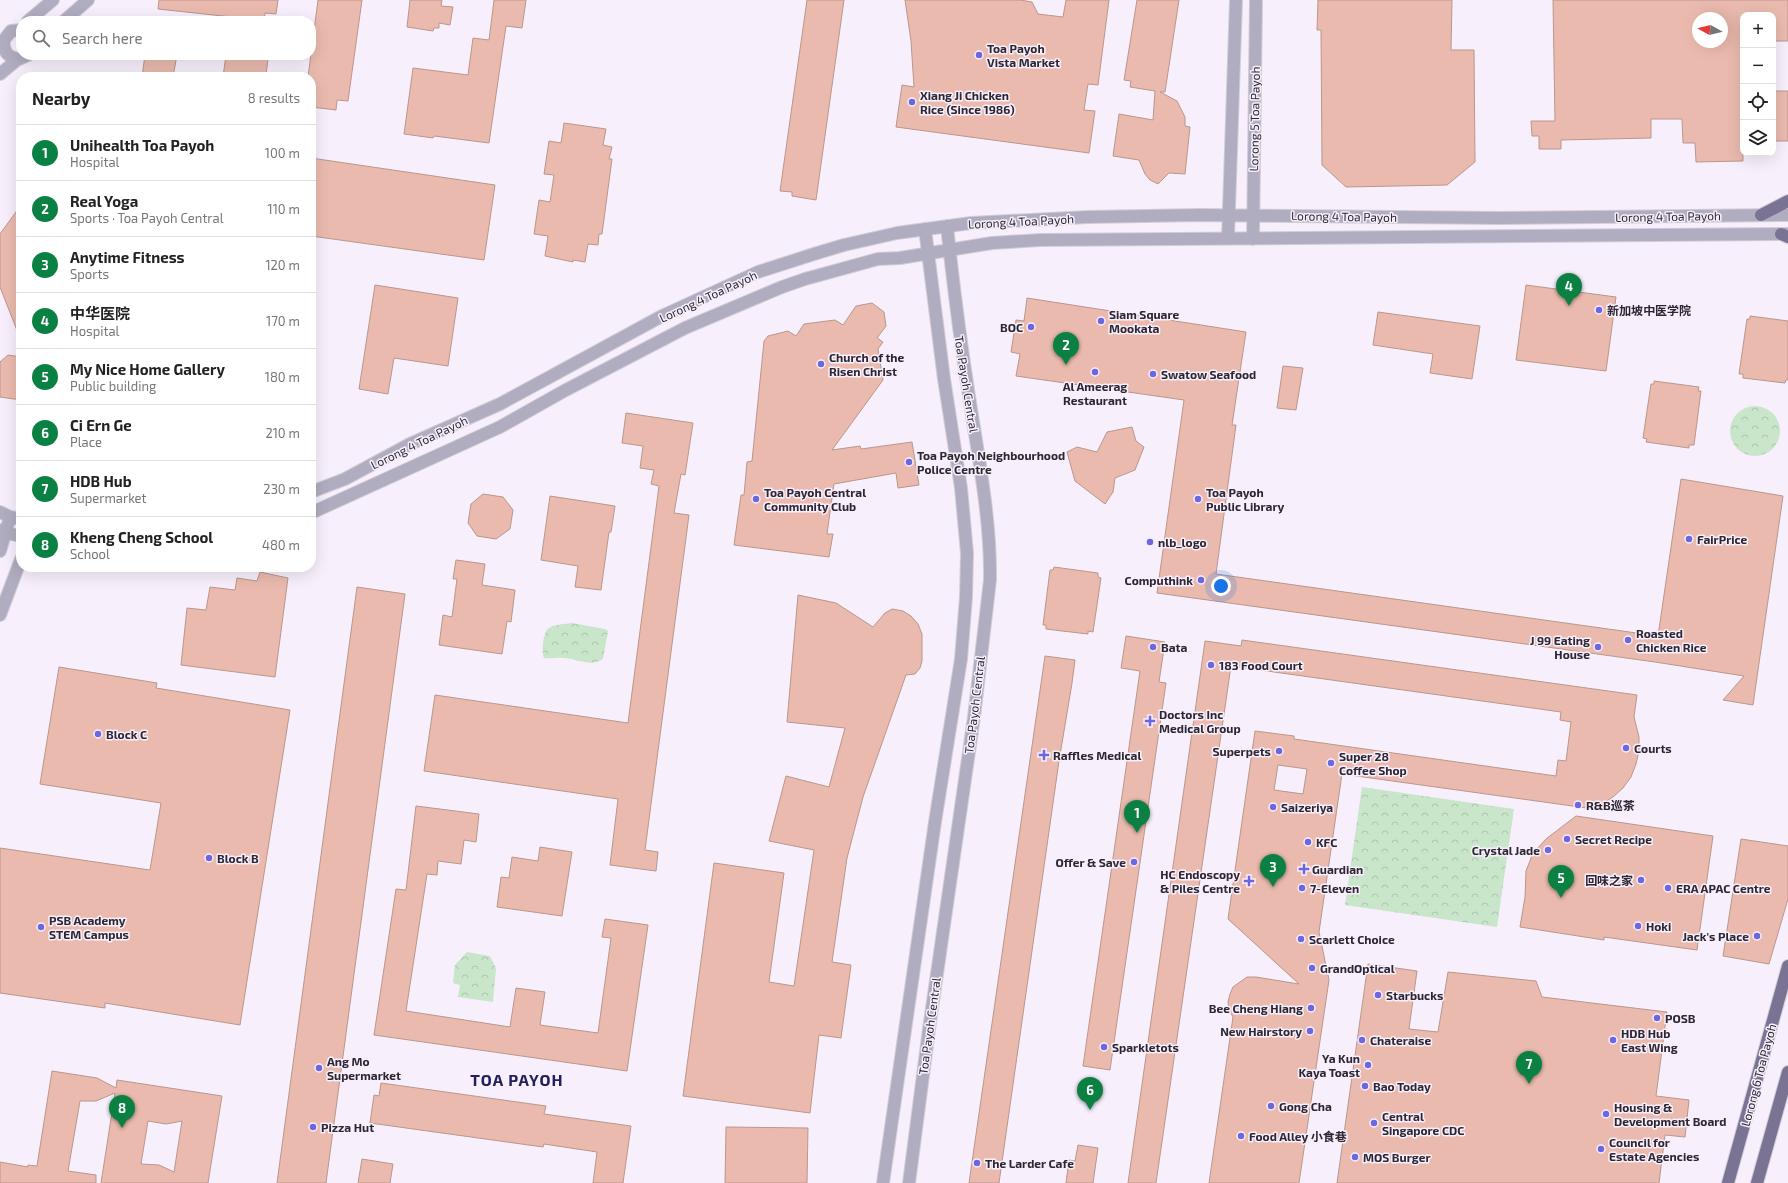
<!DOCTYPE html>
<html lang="en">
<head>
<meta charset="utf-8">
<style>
	:root { --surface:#fff; --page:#f6f6f6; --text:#222; --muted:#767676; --line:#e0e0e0; --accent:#0b8043 }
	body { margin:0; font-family:"Exo 2","Noto Sans SC",sans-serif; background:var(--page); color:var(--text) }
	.controls { position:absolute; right:12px; top:12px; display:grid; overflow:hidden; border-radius:8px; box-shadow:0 4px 16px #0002 }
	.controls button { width:36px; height:36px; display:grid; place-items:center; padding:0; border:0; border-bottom:1px solid var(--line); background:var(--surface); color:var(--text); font:20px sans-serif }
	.compass { position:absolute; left:1692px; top:12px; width:36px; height:36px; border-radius:50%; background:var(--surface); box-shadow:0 4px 16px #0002; rotate:278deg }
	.you { position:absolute; left:1221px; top:586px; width:14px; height:14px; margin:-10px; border:3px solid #fff; border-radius:50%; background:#1a73e8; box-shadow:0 0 0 6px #1a73e833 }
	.badge { display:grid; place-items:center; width:26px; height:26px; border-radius:50%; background:var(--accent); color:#fff; font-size:13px; font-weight:700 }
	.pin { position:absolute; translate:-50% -33px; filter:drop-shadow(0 1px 2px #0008) }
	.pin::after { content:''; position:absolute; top:21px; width:14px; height:12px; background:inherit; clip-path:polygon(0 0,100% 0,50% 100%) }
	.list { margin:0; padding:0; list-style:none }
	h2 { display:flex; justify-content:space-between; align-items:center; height:52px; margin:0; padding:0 16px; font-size:17px }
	h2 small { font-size:13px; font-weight:400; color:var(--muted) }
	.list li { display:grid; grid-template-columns:26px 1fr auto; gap:12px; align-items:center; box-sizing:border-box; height:56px; padding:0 16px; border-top:1px solid var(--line) }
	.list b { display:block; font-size:15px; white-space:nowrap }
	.list p { margin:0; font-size:13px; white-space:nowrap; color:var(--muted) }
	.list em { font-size:13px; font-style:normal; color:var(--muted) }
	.icon { flex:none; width:22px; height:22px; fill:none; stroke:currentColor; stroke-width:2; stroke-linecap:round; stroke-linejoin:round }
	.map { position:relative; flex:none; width:1788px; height:1183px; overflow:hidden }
	.search { position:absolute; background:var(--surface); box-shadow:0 4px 16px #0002; left:16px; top:16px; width:300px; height:44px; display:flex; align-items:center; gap:10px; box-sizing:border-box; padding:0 14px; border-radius:16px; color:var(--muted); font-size:15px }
	.panel { position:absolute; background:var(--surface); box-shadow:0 4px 16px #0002; left:16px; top:72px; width:300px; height:500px; border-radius:16px }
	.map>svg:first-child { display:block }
</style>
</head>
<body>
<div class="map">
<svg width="1788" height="1183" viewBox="0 0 1788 1183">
	<defs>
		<pattern id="park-crowns" width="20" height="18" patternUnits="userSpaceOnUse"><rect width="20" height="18" fill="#c9e5ca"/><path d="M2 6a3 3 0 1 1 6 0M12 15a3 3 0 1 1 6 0" fill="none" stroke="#adc4ae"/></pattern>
	</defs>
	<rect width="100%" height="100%" fill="#f7f0fc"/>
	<path fill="url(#park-crowns)" d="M1730 431a25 25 0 1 1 50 0a25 25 0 1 1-50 0Z
		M572 623 605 629 608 631 603 659C589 668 578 658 563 658 557 657 551 659 544 658 541 653 543 631 549 628 555 624 565 624 572 623Z
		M1362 787 1514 809 1497 927 1345 905Z
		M467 952 490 956 496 968 493 1002 458 997 460 985 453 983 455 965Z"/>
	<path fill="#eabaae" stroke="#ba968c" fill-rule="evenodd" d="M159 0H278L276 14 265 13 264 21H231L232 17 158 9Z
		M318 0H362L348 101 337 100 336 110 311 107V77H308Z
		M410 0H442L441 6 453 7 450 25 439 23V28H434L433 31 407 27Z
		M494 0H526L522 28 506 26 489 143 434 136 433 138 404 134 413 68 468 75 473 38 489 40Z
		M807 0H844L816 200 792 196V192L780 191Z
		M905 0H1020L1032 2 1038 14 1063 17 1066 0H1109L1098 85 1088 84 1084 110 1095 111 1089 153 896 127 902 85 914 87 911 41Z
		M1137 0H1179L1165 92H1160L1177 101 1185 117V126L1190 127 1185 174 1169 173 1158 184 1150 180 1145 174 1139 160 1113 156 1119 114 1153 120 1155 91 1130 87 1131 81 1124 80Z
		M1318 0H1452L1451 50H1474L1475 162 1447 185 1346 187 1322 165 1321 30H1317Z
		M1553 0H1788V41H1773V15H1743V161L1696 162 1695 143H1683L1682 119H1651V138L1561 140V149H1539V136H1532L1531 121H1555ZM1698 18H1722V42H1698Z
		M145 55H177L173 77H142Z
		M226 55H259V58L268 59 266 75 257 73 256 77H223Z
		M1773 91H1788V141H1773Z
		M564 123 606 129 603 145 612 147 609 159H612L602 234H599L598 245 588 244 585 262 573 260V262L545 256 548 236 534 234 539 200 550 202 554 175 544 174 549 141 561 143Z
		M311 158 495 185 484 260 311 236Z
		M21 205V337L20 338 0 287V234Z
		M375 285 458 298 448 366 394 358 388 394 359 389Z
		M1526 285 1616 297 1606 371 1516 360Z
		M1027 298 1246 332 1232 425H1236L1216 574 1658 636 1681 479 1783 496 1753 705 1723 700 1744 676 1655 662 1157 593 1184 400 1016 376 1020 354 1011 352 1016 320 1024 321Z
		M872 303 884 312 886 326 877 338 883 342 878 349 883 380 832 450 860 446 861 449 912 442 919 485 898 488 896 473 834 484 827 534H833L829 557 734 545 741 495H744L747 462 752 461 764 341 768 336 788 331 796 336 804 324 835 320 843 325 856 306Z
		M1378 312 1480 326 1472 379 1430 373 1433 354 1373 345Z
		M1750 316 1788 321V380H1786L1785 383 1743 378V374H1739L1747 319H1750Z
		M8 355 21 357V400L0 397V362Z
		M1283 366 1303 368 1296 410 1277 408Z
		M1654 381 1699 387 1698 391H1701L1694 445H1689V448L1646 442 1647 439 1643 438 1651 384H1654Z
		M626 413 693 423 685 475 681 474 674 513 689 515 645 850 658 852 656 871 610 865 618 799 424 771 435 695 628 723 659 486 651 484 654 470 640 468 643 446 622 443Z
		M1132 427 1136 441 1144 447 1135 470 1115 478 1113 492 1105 504 1075 481 1067 452 1077 447 1097 452 1107 432Z
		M483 494 503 497 513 510 510 529 496 539 477 536 468 523 471 504Z
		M550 496 615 506 611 532H609L601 590 575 587 578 566 541 560Z
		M456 560 485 564 482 585 515 590 511 622 507 621 502 654 439 645 443 615 452 617 457 579H453Z
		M1054 567 1098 573V577L1101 578 1093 632 1088 631V634L1062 631 1046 629V625H1043L1050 570H1053Z
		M260 572 288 578 275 677 181 665 187 608 206 610 210 587 235 590 237 578 257 581Z
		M357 587 405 594 326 1183H277Z
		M798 595 836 603 873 627 885 613 892 609 903 611 911 616 918 624 922 634V661L920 668 915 674 906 675 863 797 847 858 832 962 851 965 841 1038 819 1035 810 1113 683 1096 714 863 784 873 769 982 794 986 814 850 769 841 786 776 829 787 845 728 787 722Z
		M1126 636 1165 642 1159 682 1166 683 1110 1070 1083 1066 1140 671 1121 668Z
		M1242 640 1637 695 1634 717 1639 737V751L1636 764 1631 777 1623 788 1613 797 1594 809 1342 774 1319 932 1329 980 1299 1183H1209L1233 1017 1229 1010 1228 1002 1230 994 1233 987 1247 977H1256L1299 984 1228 919 1255 731 1294 736V739L1556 776 1558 760 1566 761 1571 722 1560 720 1561 712 1231 666 1156 1183H1128L1205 641 1241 646ZM1278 765 1307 769 1303 794 1274 790Z
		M1045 656 1075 660 1072 683 1059 761 999 1183H969Z
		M59 667 157 683 156 688 290 710 240 1025 105 1003V1008L0 993V848L150 870 161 803 40 784Z
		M416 806 479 814 476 842 464 840 461 864 438 861 437 875 427 874 406 1011 510 1027 516 988 545 992 540 1025 598 1033 611 938 602 937 605 919 648 925 627 1071 374 1035 396 889 406 890Z
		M1576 816 1713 836 1697 950 1604 937V940L1520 927 1525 897 1526 871 1533 853 1546 839Z
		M1741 839 1788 846V899L1769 964 1723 956Z
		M540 847 572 852 562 916 497 907 501 877 509 878 512 857 538 861Z
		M1368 964 1417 971 1409 1029 1438 1032 1448 972 1536 981 1542 997 1667 1012 1656 1096 1689 1100 1685 1137 1665 1135 1659 1183H1337Z
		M52 1071 97 1078 116 1088 117 1080 222 1096 208 1183H101L115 1093 96 1101H80L68 1171 96 1175V1183H0V1162L28 1167V1165L37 1166ZM148 1121 166 1124 182 1121 174 1172 159 1165 141 1164Z
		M381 1083 546 1106 544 1114 631 1126 623 1183H593L597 1152 544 1144 543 1147 370 1123 374 1095 379 1096Z
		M726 1127 808 1128 807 1183H725Z
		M1078 1145 1098 1148 1093 1183H1066L1069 1160 1075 1161Z
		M362 1159 393 1164 390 1183H358Z"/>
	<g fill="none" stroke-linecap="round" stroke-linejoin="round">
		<defs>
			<path id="minor" d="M28 21 53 0
				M64 21 88 0
				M4 42C3 52 9 58 19 59L28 55
				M0 45 11 31 21 30
				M0 74 18 59
				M1228 238 1236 0
				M1253 239 1256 0
				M311 492 345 479 410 444 500 404 662 316 758 272 814 254 844 245 897 233 971 223 1088 217 1200 215 1499 218 1788 215
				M0 512 10 517 21 519
				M311 513 500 427 564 391 685 328 782 287 805 279 878 259 900 258 992 243 1040 240 1788 234
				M0 530 6 533 21 536
				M0 551 10 517
				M0 615 21 559
				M883 1183 935 822 961 659 966 597 967 553 961 488 944 379 925 229
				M909 1183 929 1029 974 717 990 580C991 519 978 456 969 396 960 339 953 283 947 226"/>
			<path id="major" d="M1761 215 1788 201
				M1781 234 1788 237
				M1728 1183 1788 966
				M1757 1183 1788 1072"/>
		</defs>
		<use href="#minor" stroke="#d3ccd8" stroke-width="14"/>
		<use href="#major" stroke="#d3ccd8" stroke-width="14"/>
		<use href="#minor" stroke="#b1adc0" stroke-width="12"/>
		<use href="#major" stroke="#7a7393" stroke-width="12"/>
	</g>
	<g fill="#6c67e1" stroke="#f7f0fc" stroke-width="1.5">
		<circle cx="979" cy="55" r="4"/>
		<circle cx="912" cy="102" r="4"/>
		<circle cx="1599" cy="310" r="4"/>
		<circle cx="1101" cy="321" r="4"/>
		<circle cx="1031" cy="327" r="4"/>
		<circle cx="821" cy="364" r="4"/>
		<circle cx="1095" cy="372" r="4"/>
		<circle cx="1153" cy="374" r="4"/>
		<circle cx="909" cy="462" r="4"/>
		<circle cx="756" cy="499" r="4"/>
		<circle cx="1198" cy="499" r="4"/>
		<circle cx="1689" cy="539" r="4"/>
		<circle cx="1150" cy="542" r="4"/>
		<circle cx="1201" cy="580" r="4"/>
		<circle cx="1628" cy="640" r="4"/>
		<circle cx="1153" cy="647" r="4"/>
		<circle cx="1598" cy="647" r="4"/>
		<circle cx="1211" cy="665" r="4"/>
		<path d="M1148 715h4v4h4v4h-4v4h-4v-4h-4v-4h4z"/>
		<circle cx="98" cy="734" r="4"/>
		<circle cx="1626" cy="748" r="4"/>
		<circle cx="1279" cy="751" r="4"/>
		<path d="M1042 749h4v4h4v4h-4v4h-4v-4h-4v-4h4z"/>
		<circle cx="1331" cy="763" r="4"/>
		<circle cx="1578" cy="805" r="4"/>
		<circle cx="1273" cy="807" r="4"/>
		<circle cx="1567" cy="839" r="4"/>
		<circle cx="1308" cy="842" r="4"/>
		<circle cx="1548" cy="850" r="4"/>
		<circle cx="209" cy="858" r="4"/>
		<circle cx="1134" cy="862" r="4"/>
		<path d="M1302 863h4v4h4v4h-4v4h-4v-4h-4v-4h4z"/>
		<circle cx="1641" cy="880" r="4"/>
		<path d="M1247 875h4v4h4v4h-4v4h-4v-4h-4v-4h4z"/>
		<circle cx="1302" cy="888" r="4"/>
		<circle cx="1668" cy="888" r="4"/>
		<circle cx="1638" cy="926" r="4"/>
		<circle cx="41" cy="927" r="4"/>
		<circle cx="1757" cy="936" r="4"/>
		<circle cx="1301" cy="939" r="4"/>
		<circle cx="1312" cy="968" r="4"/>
		<circle cx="1378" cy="995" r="4"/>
		<circle cx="1311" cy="1008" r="4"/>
		<circle cx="1657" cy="1018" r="4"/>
		<circle cx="1310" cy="1031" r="4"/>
		<circle cx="1362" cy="1040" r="4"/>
		<circle cx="1613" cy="1040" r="4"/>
		<circle cx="1104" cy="1047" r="4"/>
		<circle cx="1368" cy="1065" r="4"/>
		<circle cx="319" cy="1068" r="4"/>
		<circle cx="1365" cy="1086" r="4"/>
		<circle cx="1271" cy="1106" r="4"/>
		<circle cx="1606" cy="1114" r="4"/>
		<circle cx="1374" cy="1123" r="4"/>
		<circle cx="313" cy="1127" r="4"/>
		<circle cx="1241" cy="1136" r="4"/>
		<circle cx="1601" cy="1149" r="4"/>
		<circle cx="1355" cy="1157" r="4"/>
		<circle cx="977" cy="1163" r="4"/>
	</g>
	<g text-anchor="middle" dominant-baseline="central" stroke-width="3" stroke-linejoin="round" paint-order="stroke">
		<g font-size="12" font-weight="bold" fill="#2d2632" stroke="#f7f0fc" text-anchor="start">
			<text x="987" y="48">Toa Payoh<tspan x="987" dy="14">Vista Market</tspan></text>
			<text x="920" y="95">Xiang Ji Chicken<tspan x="920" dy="14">Rice (Since 1986)</tspan></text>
			<text x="1607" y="310">新加坡中医学院</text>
			<text x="1109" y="314">Siam Square<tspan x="1109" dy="14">Mookata</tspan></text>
			<text x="1023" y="327" text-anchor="end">BOC</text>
			<text x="829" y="357">Church of the<tspan x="829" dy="14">Risen Christ</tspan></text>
			<text x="1161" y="374">Swatow Seafood</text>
			<text x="1095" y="386" text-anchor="middle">Al Ameerag<tspan x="1095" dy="14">Restaurant</tspan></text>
			<text x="917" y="455">Toa Payoh Neighbourhood<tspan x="917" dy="14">Police Centre</tspan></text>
			<text x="764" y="492">Toa Payoh Central<tspan x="764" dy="14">Community Club</tspan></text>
			<text x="1206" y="492">Toa Payoh<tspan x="1206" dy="14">Public Library</tspan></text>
			<text x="1697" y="539">FairPrice</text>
			<text x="1158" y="542">nlb_logo</text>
			<text x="1193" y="580" text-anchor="end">Computhink</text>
			<text x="1636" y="633">Roasted<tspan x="1636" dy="14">Chicken Rice</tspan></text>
			<text x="1590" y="640" text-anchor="end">J 99 Eating<tspan x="1590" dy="14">House</tspan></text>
			<text x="1161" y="647">Bata</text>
			<text x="1219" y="665">183 Food Court</text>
			<text x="1159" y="714">Doctors Inc<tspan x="1159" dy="14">Medical Group</tspan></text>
			<text x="106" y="734">Block C</text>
			<text x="1634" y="748">Courts</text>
			<text x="1271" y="751" text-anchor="end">Superpets</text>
			<text x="1053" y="755">Raffles Medical</text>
			<text x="1339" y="756">Super 28<tspan x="1339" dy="14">Coffee Shop</tspan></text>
			<text x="1586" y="805">R&amp;B巡茶</text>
			<text x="1281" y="807">Saizeriya</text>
			<text x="1575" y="839">Secret Recipe</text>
			<text x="1316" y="842">KFC</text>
			<text x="1540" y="850" text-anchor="end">Crystal Jade</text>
			<text x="217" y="858">Block B</text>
			<text x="1126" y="862" text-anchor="end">Offer &amp; Save</text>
			<text x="1312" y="869">Guardian</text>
			<text x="1240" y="874" text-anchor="end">HC Endoscopy<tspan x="1240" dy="14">&amp; Piles Centre</tspan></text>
			<text x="1633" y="880" text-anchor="end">回味之家</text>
			<text x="1310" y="888">7-Eleven</text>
			<text x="1676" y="888">ERA APAC Centre</text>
			<text x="49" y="920">PSB Academy<tspan x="49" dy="14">STEM Campus</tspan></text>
			<text x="1646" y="926">Hoki</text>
			<text x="1749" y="936" text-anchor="end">Jack's Place</text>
			<text x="1309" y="939">Scarlett Choice</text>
			<text x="1320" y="968">GrandOptical</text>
			<text x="1386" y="995">Starbucks</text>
			<text x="1303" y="1008" text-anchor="end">Bee Cheng Hiang</text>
			<text x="1665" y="1018">POSB</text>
			<text x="1302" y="1031" text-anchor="end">New Hairstory</text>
			<text x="1621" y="1033">HDB Hub<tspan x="1621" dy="14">East Wing</tspan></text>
			<text x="1370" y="1040">Chateraise</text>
			<text x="1112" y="1047">Sparkletots</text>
			<text x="1360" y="1058" text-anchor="end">Ya Kun<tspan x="1360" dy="14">Kaya Toast</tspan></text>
			<text x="327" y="1061">Ang Mo<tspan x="327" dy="14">Supermarket</tspan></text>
			<text x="1373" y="1086">Bao Today</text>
			<text x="1279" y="1106">Gong Cha</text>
			<text x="1614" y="1107">Housing &amp;<tspan x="1614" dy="14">Development Board</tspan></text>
			<text x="1382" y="1116">Central<tspan x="1382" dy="14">Singapore CDC</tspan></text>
			<text x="321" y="1127">Pizza Hut</text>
			<text x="1249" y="1136">Food Alley 小食巷</text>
			<text x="1609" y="1142">Council for<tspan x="1609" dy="14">Estate Agencies</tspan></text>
			<text x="1363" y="1157">MOS Burger</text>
			<text x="985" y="1163">The Larder Cafe</text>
		</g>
		<g font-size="12" fill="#2d2632" stroke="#f7f0fc">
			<text transform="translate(1254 119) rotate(-89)">Lorong 5 Toa Payoh</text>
			<text transform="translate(1344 216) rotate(1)">Lorong 4 Toa Payoh</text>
			<text transform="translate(1668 216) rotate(-1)">Lorong 4 Toa Payoh</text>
			<text transform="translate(1021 221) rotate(-3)">Lorong 4 Toa Payoh</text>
			<text transform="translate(708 296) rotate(-25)">Lorong 4 Toa Payoh</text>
			<text transform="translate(967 384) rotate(81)">Toa Payoh Central</text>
			<text transform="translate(419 442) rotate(-26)">Lorong 4 Toa Payoh</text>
			<text transform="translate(974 705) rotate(-83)">Toa Payoh Central</text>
			<text transform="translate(929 1026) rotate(-82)">Toa Payoh Central</text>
			<text transform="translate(1758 1075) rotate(-75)">Lorong 6 Toa Payoh</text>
		</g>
		<g font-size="16" font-weight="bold" letter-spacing="1" fill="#24205a" stroke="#f7f0fc">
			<text x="517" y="1079">TOA PAYOH</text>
		</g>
	</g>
</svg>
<div class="controls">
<button>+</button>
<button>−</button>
<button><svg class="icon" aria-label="locate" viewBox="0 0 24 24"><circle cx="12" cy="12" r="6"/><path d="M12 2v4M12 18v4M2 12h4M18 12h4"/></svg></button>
<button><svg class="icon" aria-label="layers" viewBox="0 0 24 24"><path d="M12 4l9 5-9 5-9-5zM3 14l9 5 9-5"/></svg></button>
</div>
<svg class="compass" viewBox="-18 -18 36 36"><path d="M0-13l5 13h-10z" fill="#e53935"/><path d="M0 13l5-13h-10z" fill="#767676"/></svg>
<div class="you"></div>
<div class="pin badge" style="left:1137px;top:833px">1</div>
<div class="pin badge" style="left:1066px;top:365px">2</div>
<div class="pin badge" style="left:1273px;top:887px">3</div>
<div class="pin badge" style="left:1569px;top:306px">4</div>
<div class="pin badge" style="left:1561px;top:898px">5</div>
<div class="pin badge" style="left:1090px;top:1110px">6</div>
<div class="pin badge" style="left:1529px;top:1084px">7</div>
<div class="pin badge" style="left:122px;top:1128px">8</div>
<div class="search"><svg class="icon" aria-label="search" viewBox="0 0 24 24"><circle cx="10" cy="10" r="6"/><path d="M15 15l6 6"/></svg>Search here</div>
<section class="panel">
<h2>Nearby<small>8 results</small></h2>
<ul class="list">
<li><span class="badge">1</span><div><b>Unihealth Toa Payoh</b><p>Hospital</p></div><em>100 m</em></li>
<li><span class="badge">2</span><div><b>Real Yoga</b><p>Sports · Toa Payoh Central</p></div><em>110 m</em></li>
<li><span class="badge">3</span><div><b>Anytime Fitness</b><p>Sports</p></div><em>120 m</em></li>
<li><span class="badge">4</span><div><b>中华医院</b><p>Hospital</p></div><em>170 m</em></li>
<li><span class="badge">5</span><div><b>My Nice Home Gallery</b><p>Public building</p></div><em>180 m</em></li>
<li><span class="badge">6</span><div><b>Ci Ern Ge</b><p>Place</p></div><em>210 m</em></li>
<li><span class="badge">7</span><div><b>HDB Hub</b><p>Supermarket</p></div><em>230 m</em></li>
<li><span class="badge">8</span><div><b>Kheng Cheng School</b><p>School</p></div><em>480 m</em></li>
</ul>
</section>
</div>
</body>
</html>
